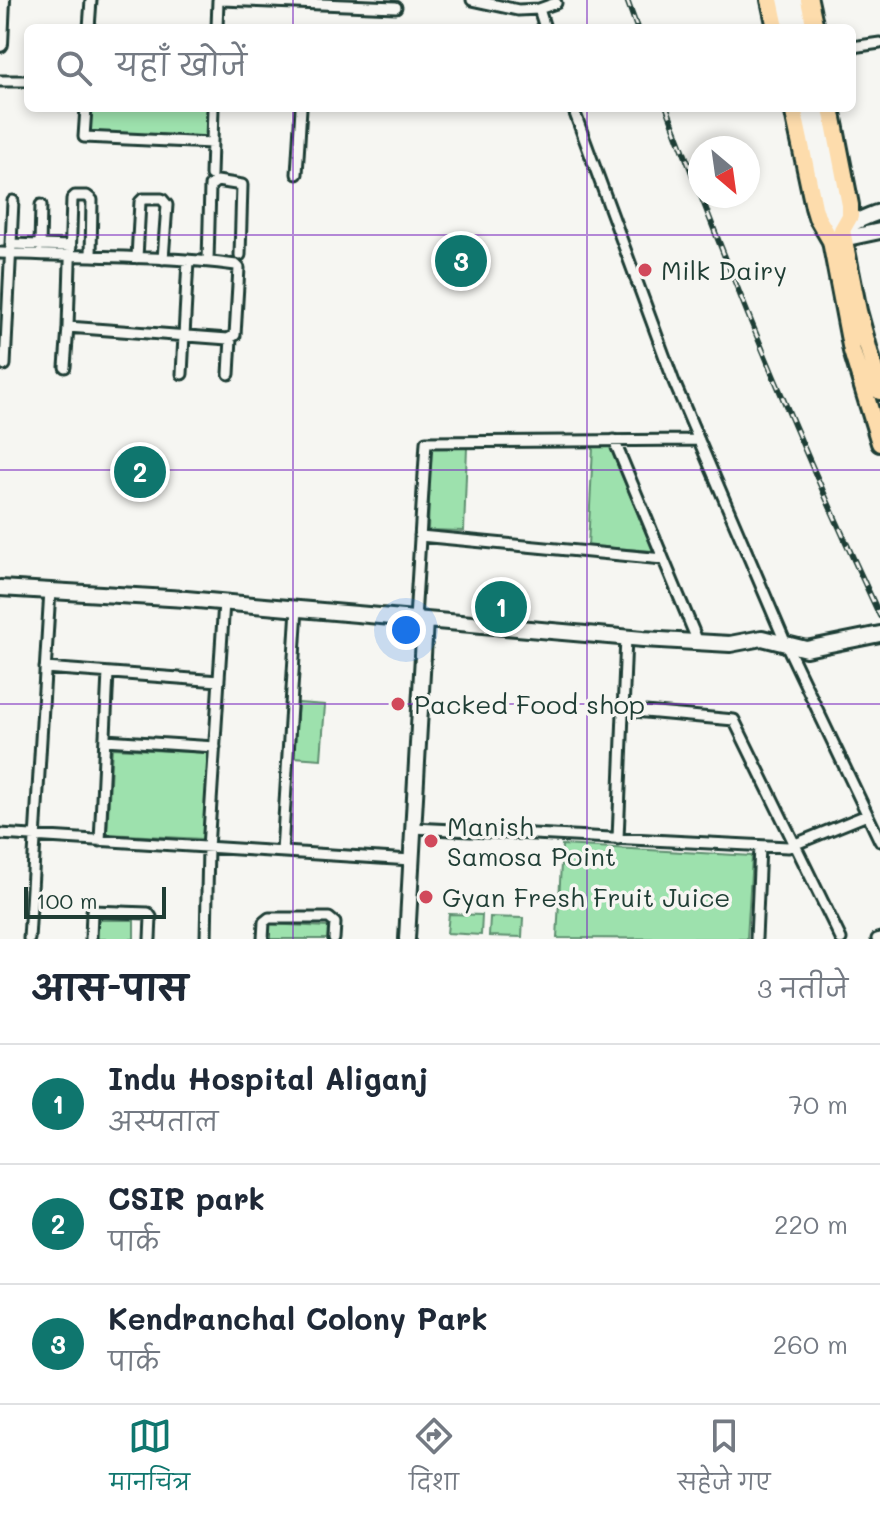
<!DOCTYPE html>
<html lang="hi">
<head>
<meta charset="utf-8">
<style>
	:root { --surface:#fff; --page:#f6f6f7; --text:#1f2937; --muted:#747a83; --line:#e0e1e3; --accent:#0f766e }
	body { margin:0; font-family:Mali,"Playpen Sans Deva",sans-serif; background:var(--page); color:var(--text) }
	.compass { position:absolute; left:688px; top:136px; width:72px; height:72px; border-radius:50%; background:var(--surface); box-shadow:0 4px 12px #0003; rotate:151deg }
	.scale { position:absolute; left:24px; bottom:20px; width:142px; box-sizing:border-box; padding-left:8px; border:4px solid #1f3d34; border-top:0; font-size:22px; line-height:28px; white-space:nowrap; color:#1f3d34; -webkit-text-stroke:6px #f6f6f2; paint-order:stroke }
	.you { position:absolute; left:406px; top:630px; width:28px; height:28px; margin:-20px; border:6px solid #fff; border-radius:50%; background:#1a73e8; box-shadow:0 0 0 12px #1a73e833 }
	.badge { display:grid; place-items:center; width:52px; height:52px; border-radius:50%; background:var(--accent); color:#fff; font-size:26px; font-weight:700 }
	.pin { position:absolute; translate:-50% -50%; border:4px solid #fff; box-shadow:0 2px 8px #0006 }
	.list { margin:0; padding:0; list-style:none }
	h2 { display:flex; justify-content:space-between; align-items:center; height:104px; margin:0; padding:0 32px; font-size:34px }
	h2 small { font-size:26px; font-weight:400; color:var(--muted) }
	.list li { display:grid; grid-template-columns:52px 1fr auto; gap:24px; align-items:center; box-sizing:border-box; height:120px; padding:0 32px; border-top:2px solid var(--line) }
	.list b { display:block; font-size:30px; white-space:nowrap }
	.list p { margin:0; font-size:26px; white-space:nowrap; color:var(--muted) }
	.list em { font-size:26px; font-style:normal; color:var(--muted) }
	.icon { flex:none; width:44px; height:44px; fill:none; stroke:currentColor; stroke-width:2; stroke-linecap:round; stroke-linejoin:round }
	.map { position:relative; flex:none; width:880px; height:939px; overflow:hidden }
	.search { position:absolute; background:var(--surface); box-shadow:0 4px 12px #0003; left:24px; right:24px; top:24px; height:88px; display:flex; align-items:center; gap:20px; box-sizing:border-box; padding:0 28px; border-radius:12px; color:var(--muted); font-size:30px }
	.sheet { height:464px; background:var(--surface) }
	nav { display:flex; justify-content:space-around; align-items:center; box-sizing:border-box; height:112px; border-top:2px solid var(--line); background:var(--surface); font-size:22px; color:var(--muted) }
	nav a { display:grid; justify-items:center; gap:4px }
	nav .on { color:var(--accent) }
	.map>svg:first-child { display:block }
</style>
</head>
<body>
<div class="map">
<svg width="880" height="939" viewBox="0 0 880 939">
	<rect width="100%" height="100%" fill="#f6f6f2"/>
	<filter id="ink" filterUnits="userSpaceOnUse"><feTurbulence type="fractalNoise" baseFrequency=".0125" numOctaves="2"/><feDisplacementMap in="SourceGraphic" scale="16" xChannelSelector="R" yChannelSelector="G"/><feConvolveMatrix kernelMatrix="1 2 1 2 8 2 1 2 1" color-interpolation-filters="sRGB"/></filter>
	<g filter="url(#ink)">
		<path fill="#9de1ad" stroke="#5e8f70" stroke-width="2" d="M91 108H208L207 137 90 133Z
			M431 446 467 447 464 531 428 530Z
			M593 447H610L653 551 588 546Z
			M298 703 325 705 321 759 294 757Z
			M112 748 208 753 203 839 107 834Z
			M562 845 752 856 747 939 557 938Z
			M449 914 482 915 481 935 447 933Z
			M490 917 523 918 522 937 489 936Z
			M94 920H134V939H94Z
			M268 924 328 927 327 939H267Z"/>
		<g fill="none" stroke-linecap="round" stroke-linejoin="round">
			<defs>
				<path id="street" d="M222 0 396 7
					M472 0 518 10 539 9 545 28
					M539 9 556 3
					M89 28 91 0
					M217 28 218 0
					M852 47 880 43
					M0 81H28
					M86 108 84 137 212 143
					M573 108 674 382 786 644 880 841
					M297 174 301 108
					M211 175 213 108
					M13 201 11 244 71 246
					M40 246 41 205
					M0 253C79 257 158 255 236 265L239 268 235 335 228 339 68 327 72 199 75 196H87L92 200 91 256
					M137 258 140 202 143 199H162L167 205 163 259
					M208 261 210 186 217 181 242 185 240 255
					M5 365 11 244
					M65 367 68 327
					M182 374 188 260
					M229 374 231 338
					M614 440 698 642
					M420 536 663 559
					M415 619 426 442 699 440
					M45 668 219 681
					M623 710 734 720 841 939
					M105 740 215 747
					M413 828 788 847 867 815
					M0 834 411 860
					M618 839 626 637
					M100 841 108 673
					M282 852 297 608
					M29 939 50 590
					M91 939 92 911 148 913 151 917 150 939
					M206 939 208 848 224 602
					M263 939 264 922 269 918H329L335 923 334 939
					M756 939 760 846
					M877 939 880 938"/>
				<path id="secondary" d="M784 0 790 28
					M795 0 801 28
					M0 44 2 0
					M805 108 827 222V233C846 229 861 217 880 212
					M817 108 842 230
					M833 241 880 231
					M0 588 186 599 643 639 730 644 762 638 806 649 880 634
					M407 939 425 620"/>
				<path id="primary" d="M770 0 776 28
					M809 0 815 28
					M793 108 814 207 817 217 831 241 852 351 880 443
					M831 108 850 205V216L842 230 858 311 880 391"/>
			</defs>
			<use href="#street" stroke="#1f3d34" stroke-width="15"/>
			<use href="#secondary" stroke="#1f3d34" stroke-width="20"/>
			<use href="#primary" stroke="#1f3d34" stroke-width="22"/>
			<use href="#street" stroke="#f6f6f2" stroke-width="9"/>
			<use href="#secondary" stroke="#f6f6f2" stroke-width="14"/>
			<use href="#primary" stroke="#fddcac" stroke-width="16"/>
			<defs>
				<path id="rail" d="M627 0 637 28
					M667 108 700 194
					M701 196C756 338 815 478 880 616"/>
			</defs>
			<use href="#rail" stroke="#1f3d34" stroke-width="6"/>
			<use href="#rail" stroke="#f6f6f2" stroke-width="3" stroke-dasharray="9" stroke-linecap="butt"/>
		</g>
	</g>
	<path fill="none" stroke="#7b2cbf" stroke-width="2" stroke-opacity="0.55" d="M293 0V28M587 0V28M293 108V939M587 108V939M0 235H880M0 470H880M0 704H880"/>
	<g fill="#d1495b" stroke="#f6f6f2" stroke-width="3">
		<circle cx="645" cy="270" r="8"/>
		<circle cx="398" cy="704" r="8"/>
		<circle cx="431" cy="841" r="8"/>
		<circle cx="426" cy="897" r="8"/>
	</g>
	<g text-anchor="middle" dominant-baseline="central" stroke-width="7" stroke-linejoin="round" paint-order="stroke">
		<g font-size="26" fill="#1f3d34" stroke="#f6f6f2" text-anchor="start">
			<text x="661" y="270">Milk Dairy</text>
			<text x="414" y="704">Packed Food shop</text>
			<text x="447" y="826">Manish<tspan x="447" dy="30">Samosa Point</tspan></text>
			<text x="442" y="897">Gyan Fresh Fruit Juice</text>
		</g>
	</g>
</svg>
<svg class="compass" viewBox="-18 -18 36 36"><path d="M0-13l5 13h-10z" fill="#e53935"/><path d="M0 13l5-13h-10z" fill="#747a83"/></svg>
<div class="scale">100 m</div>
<div class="you"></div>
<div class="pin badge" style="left:501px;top:607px">1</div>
<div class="pin badge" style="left:140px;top:472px">2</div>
<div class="pin badge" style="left:461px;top:261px">3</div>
<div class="search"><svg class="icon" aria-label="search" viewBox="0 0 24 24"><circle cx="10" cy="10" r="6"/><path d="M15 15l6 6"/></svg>यहाँ खोजें</div>
</div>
<section class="sheet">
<h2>आस-पास<small>3 नतीजे</small></h2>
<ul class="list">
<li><span class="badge">1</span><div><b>Indu Hospital Aliganj</b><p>अस्पताल</p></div><em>70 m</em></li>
<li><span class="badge">2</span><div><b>CSIR park</b><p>पार्क</p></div><em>220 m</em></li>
<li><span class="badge">3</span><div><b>Kendranchal Colony Park</b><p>पार्क</p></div><em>260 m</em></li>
</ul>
</section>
<nav>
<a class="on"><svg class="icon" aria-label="map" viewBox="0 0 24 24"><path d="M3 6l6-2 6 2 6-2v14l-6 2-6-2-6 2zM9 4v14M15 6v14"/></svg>मानचित्र</a>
<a><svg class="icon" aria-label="directions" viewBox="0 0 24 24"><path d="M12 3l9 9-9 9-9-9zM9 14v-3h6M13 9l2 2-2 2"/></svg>दिशा</a>
<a><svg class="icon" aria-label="saved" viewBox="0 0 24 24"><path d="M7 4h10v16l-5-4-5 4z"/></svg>सहेजे गए</a>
</nav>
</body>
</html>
